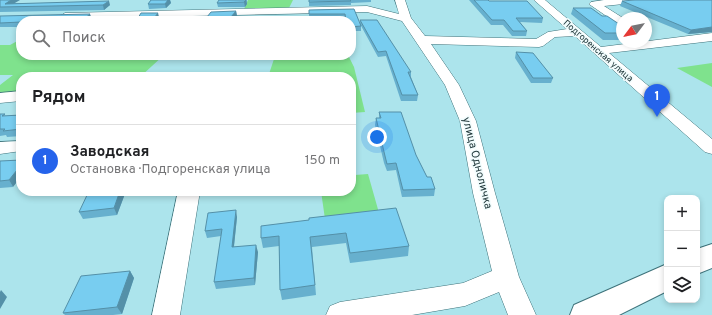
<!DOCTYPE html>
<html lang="ru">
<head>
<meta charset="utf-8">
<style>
	:root { --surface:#fff; --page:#f2f2f2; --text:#202124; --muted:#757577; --line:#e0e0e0; --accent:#2563eb }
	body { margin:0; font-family:Overpass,sans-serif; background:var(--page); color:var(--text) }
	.controls { position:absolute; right:12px; bottom:12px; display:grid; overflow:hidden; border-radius:8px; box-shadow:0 2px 6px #0003 }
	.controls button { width:36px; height:36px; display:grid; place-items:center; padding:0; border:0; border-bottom:1px solid var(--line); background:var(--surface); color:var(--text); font:20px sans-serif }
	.compass { position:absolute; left:616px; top:12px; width:36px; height:36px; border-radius:50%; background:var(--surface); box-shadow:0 2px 6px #0003; rotate:238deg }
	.you { position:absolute; left:377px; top:137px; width:14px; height:14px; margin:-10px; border:3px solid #fff; border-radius:50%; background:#1a73e8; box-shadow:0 0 0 6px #1a73e833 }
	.badge { display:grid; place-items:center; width:26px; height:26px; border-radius:50%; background:var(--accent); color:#fff; font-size:13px; font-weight:700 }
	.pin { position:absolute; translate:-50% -33px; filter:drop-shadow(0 1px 2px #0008) }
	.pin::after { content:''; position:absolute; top:21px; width:14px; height:12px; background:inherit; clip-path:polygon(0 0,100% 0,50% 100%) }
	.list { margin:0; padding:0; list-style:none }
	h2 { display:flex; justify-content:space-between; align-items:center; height:52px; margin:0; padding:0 16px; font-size:17px }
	h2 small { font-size:13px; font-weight:400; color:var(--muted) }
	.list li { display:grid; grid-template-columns:26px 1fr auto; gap:12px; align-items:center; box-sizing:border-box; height:72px; padding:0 16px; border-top:1px solid var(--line) }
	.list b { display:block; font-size:15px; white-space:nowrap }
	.list p { margin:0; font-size:13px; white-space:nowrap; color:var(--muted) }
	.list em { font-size:13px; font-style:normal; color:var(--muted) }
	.icon { flex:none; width:22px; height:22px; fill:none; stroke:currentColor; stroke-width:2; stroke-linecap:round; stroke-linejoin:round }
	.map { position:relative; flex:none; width:712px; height:315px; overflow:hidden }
	.search { position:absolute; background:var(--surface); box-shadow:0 2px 6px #0003; left:16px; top:16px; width:340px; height:44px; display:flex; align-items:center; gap:10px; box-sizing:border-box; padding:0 14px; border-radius:16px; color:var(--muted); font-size:15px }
	.panel { position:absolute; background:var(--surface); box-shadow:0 2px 6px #0003; left:16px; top:72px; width:340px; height:124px; border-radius:16px }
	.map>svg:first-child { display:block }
</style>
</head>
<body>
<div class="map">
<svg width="712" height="315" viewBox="0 0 712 315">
	<rect width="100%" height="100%" fill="#ace4ec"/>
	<path fill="#7fe28d" d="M248 0H293L289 8 244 9Z
		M21 39V55H164L140 77H21V92L0 94V85L13 75H0V45H10Z
		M251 55H348L354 67 365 112 351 113V77H268L275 56Z
		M712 63V87L677 68Z
		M351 159 355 175 368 174 381 220 326 226 321 191H351Z"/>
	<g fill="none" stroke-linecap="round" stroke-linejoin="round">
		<defs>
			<path id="minor" d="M395 0H405L411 18 425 36 536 39 548 32 567 29 534 0H545L601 47 712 33V41L609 53 712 139V154L705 152 575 36 555 37 543 46 539 47 431 44 459 85 476 121 495 193 519 277 536 315H508L499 292 465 306 412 315H326L330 306 340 302 463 283 492 271 473 193 460 121 445 85 402 21 367 12 65 19 60 16 65 13 367 6 399 14Z
				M604 0H638L633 3 604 6 623 18 622 25 618 24 589 4 591 2Z
				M21 91V101L0 103V93Z
				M21 141V151L0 154V142Z
				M178 191H200L180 315H152Z"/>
			<path id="major" d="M712 244V268L697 274V249Z
				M667 264V291L619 315H570L574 305Z"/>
		</defs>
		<use href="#minor" stroke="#3d727a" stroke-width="1"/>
		<use href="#major" stroke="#3d727a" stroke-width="2"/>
		<use href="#minor" fill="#fff" fill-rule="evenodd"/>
		<use href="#major" fill="#fff" fill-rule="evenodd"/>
	</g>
	<path fill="#67b0ce" d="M0 0 14 3 110 5 104 10 0 12Z
		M151 0H170L171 3 166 8 149 9 148 4Z
		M247 0V4L245 7H218L217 3Z
		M309 0H371V2L351 3V5L309 6Z
		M469 0H488L489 1 543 18 542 23 520 22 527 31 526 36H512L503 25H491Z
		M712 0V32L688 34 620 6 622 1Z
		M573 8 602 16 622 26V40H603L571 14Z
		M354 9 361 26V31H351V21L345 19H309V10Z
		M236 11 237 16 232 21H208L207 17Z
		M0 16 92 19 89 21H21V27H0Z
		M159 17 156 21H139L138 18Z
		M360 20 411 72V77L418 95 417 101H401L386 56 378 57 360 24Z
		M516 52 553 78 551 83H531L515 58Z
		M379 112 416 155 427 177 435 189 434 196 402 197 396 170 387 171 384 163 375 125 376 118H379Z
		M0 114 6 116 21 115V136L7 137 6 135 0 136Z
		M0 161 13 187 0 188Z
		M126 191 117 215 83 219 79 212Z
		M237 217 234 247 258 252 255 285 216 289 214 282 221 236 207 238 205 231Z
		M309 220 409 246 408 256 350 263 346 243 312 247 316 295 282 300 280 290 279 246 263 248 261 238Z
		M130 271 134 278 122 314 113 315H65L63 313Z"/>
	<path fill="#5490a8" d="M11 0H20L8 7 5 4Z
		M168 0H170L171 3 166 8 165 4Z
		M246 0 247 4 245 7 244 2Z
		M109 1 110 5 104 10 103 5Z
		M236 11 237 16 232 21H231V17Z
		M158 13 159 17 156 21H155L154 18Z
		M90 14 92 19 89 21H83V20Z
		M712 27V32L688 34 691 30Z
		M21 165V177L13 187 9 180Z
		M120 191H126L117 215 114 208Z
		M236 210 237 217 233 254 232 247Z
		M256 245 258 252 255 285 254 278Z
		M130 271 134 278 122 314 117 307Z
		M1 290 7 297 0 309V292Z"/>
	<path fill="#78cdf0" stroke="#5490a8" d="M0 0H11L5 4 109 1 103 5 0 7Z
		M151 0H168L165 4H148Z
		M219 0H246L244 2 217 3Z
		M309 0H350L351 1 309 2Z
		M474 0H488L489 1H527L543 18H516L527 31H513L504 20H492Z
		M635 0H712V27L691 30 622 1Z
		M573 8H591L602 16H607L622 26V33H605Z
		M354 9 361 26 351 27V21H346L345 14H309V10Z
		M236 11 231 17H207L211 12Z
		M141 13H158L154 18H138Z
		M90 14 83 20H78L76 21H21V22L0 23V16Z
		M360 20H377L411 72H408L418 95H402L386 51 378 52Z
		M516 52 533 53 553 78H533Z
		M241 76V77H223Z
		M379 112H401L416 155 427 177H431L435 189 403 190 396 163 387 164 385 156 376 118H381Z
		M0 114H5L2 116 21 115V129L3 131 5 129H0Z
		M21 160V165L9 180 0 181V161Z
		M89 191H120L114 208 79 212Z
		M396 208 409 246 350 253 346 233 310 237 315 285 280 290 279 236 261 238V226L309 220V218Z
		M236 210 232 247 256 245 254 278 214 282 222 229 205 231 208 213Z
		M130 271 117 307 63 313 81 276Z"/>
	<g text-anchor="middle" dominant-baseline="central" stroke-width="3" stroke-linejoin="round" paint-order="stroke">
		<g font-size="9" fill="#233a3d" stroke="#f1fcfd">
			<text transform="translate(598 51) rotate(41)">Подгоренская улица</text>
		</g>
		<g font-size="11" fill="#233a3d" stroke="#f1fcfd">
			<text transform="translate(477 163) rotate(76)">улица Одноличка</text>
		</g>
	</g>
</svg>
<div class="controls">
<button>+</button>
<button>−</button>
<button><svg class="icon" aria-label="layers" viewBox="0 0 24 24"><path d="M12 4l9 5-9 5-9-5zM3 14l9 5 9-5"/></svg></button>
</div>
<svg class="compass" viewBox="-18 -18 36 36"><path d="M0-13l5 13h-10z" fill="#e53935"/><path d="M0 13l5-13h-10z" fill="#757577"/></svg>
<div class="you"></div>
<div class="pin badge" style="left:657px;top:117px">1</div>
<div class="search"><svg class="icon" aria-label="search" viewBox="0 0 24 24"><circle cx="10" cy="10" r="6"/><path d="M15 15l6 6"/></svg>Поиск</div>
<section class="panel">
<h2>Рядом<small></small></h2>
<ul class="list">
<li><span class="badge">1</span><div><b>Заводская</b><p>Остановка · Подгоренская улица</p></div><em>150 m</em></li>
</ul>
</section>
</div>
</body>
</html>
